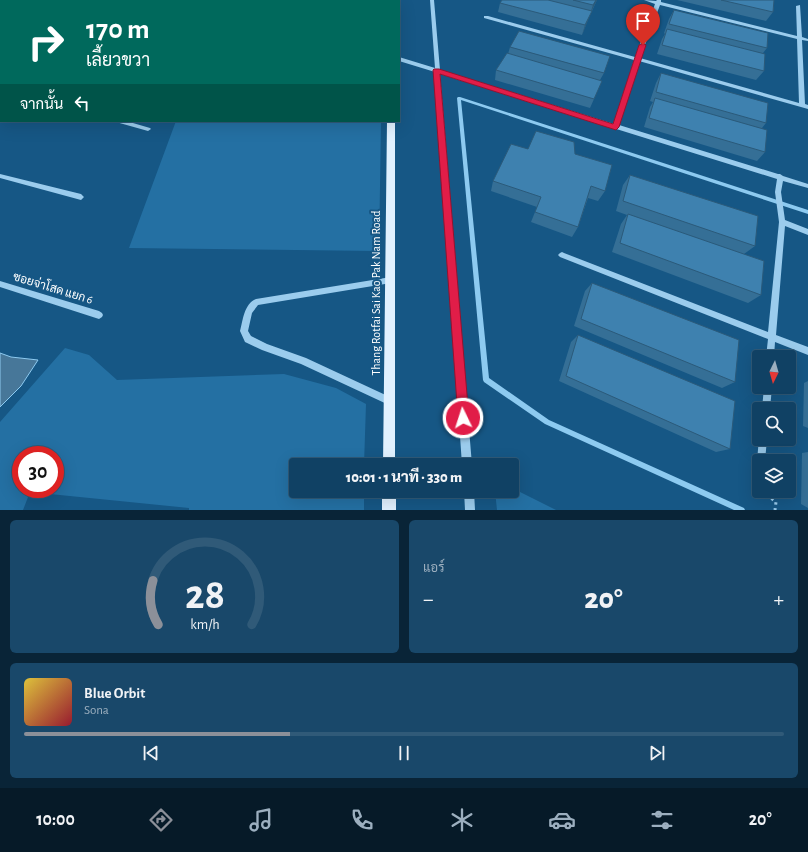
<!DOCTYPE html>
<html lang="th">
<meta charset="utf-8">
<style>
body{margin:0;font-family:"Alegreya Sans",Sarabun,sans-serif;background:#19486a;color:#f1f3f6;height:100vh;display:flex;flex-direction:column;font-size:15px;white-space:nowrap}
*{box-sizing:border-box;margin:0}
p{font-size:13px;color:#9cafbf}
.icon{flex:none;width:22px;height:22px;fill:none;stroke:currentColor;stroke-width:2;stroke-linecap:round;stroke-linejoin:round}
.map{position:relative;height:510px;overflow:hidden}
.side{display:flex;flex-direction:column;gap:10px;padding:10px;background:#092437;flex:1}
.side>*{flex:none}
.banner{position:absolute;left:0px;top:0px;width:400px;height:122px;box-shadow:0 4px 16px #0002,0 0 0 1px #305a78;background:#00695c;color:#fff;overflow:hidden}
.needle{width:26px;rotate:185deg}
.buttons{position:absolute;left:752px;top:350px;display:grid;gap:8px}
.buttons a{display:grid;place-items:center;width:44px;height:44px;border-radius:4px;background:#104164;box-shadow:0 4px 16px #0002,0 0 0 1px #305a78;font-size:20px}
.speed{position:absolute;left:12px;top:446px;display:flex;gap:8px;font-size:20px;font-weight:700;text-align:center}
.speed>*{display:grid;place-content:center;width:52px;height:52px;border-radius:50%;background:#104164;box-shadow:0 4px 16px #0002,0 0 0 1px #305a78;line-height:1}
.speed .limit{border:6px solid #d22;background:#fff;color:#111}
.pin{position:absolute;display:grid;place-items:center;width:34px;height:34px;color:#fff;margin:-41px -17px;border-radius:50% 50% 50% 0;rotate:-45deg;box-shadow:0 0 4px #0007}
.pin .icon{rotate:45deg}
.me{position:absolute;width:44px;margin:-22px;rotate:356deg;stroke-linejoin:round;filter:drop-shadow(0 0 3px #0008)}
.turn{display:flex;align-items:center;gap:14px;height:84px;padding:0 20px;font-size:18px}
.turn .icon{width:52px;height:52px;stroke-width:2.5}
.turn b{display:block;font-size:28px;line-height:34px}
.then{display:flex;align-items:center;height:38px;padding:0 20px;background:#0003;gap:8px;font-size:15px}
.big{font-size:30px;font-weight:800;line-height:1.1}
.side .tile{flex:1;display:flex;flex-direction:column;justify-content:center;gap:6px;min-width:0;padding:0 14px;border-radius:6px;background:#19486a}
.side .dial{align-items:center;gap:0}
.dial svg{height:104px;overflow:visible;fill:none;stroke:#305a78;stroke-width:7;stroke-linecap:round;text-anchor:middle}
.dial text{fill:#f1f3f6;stroke:none}
.song{display:flex;align-items:center;gap:12px}
.cover{width:48px;height:48px;border-radius:6px;background:linear-gradient(135deg,hsl(50 70% 55%),hsl(350 70% 35%))}
.played{height:4px;border-radius:2px;background:linear-gradient(90deg,#8c9099 35%,#305a78 35%)}
.keys{display:flex;justify-content:space-around;direction:ltr}
.heat{display:flex;justify-content:space-between;align-items:center;font-size:22px;direction:ltr}
.side .tiles{flex:1;display:grid;gap:10px;grid-template-columns:1fr 1fr}
.tile:last-child{grid-column:span 2}
.trip{position:absolute;left:289px;top:458px;width:230px;height:40px;border-radius:4px;background:#104164;box-shadow:0 4px 16px #0002,0 0 0 1px #305a78;font-weight:800;line-height:40px;text-align:center}
.dock{display:flex;height:64px;justify-content:space-around;align-items:center;background:#061a28;color:#9cafbf}
.dock .icon{width:28px;height:28px}
.dock .on{color:#8c9099}
.dock b{font-size:18px;color:#f1f3f6}
.map>svg:first-child{display:block}
</style>
<div class="map">
<svg width="808" height="510" viewBox="0 0 808 510">
<rect width="100%" height="100%" fill="#165785"/>
<!-- green -->
<path fill="#2470a3" fill-rule="evenodd" d="M 176,121 L 381,121 L 379,251 L 129,248 Z
M 65,348 L 89,355 L 117,380 L 284,374 L 336,388 L 366,404 L 364,465 L 296,465 L 296,491 L 364,491 L 364,510 L 189,510 L 189,508 L 30,492 L 23,510 L 0,510 L 0,422 ZM 21,455 L 55,455 L 55,489 L 21,489 Z
M 512,488 L 556,510 L 497,510 L 495,491 L 512,491 Z"/>
<!-- water -->
<path fill="#477799" stroke="#8dcaf0" d="M 0,353 L 11,357 L 38,360 L 21,386 L 0,407 Z"/>
<g fill="none" stroke-linecap="round" stroke-linejoin="round">
<!-- stream -->
<path fill="#8dcaf0" fill-rule="evenodd" d="M 458,97 L 460,97 L 808,210 L 808,214 L 461,100 L 489,378 L 549,420 L 744,508 L 745,510 L 734,510 L 545,424 L 484,382 L 483,380 L 457,98 Z"/>
<!-- path -->
<path stroke="#9bcced" stroke-width="3" stroke-dasharray="2.5 3.5" stroke-linecap="butt" d="M 762,491 L 776,502 L 775,510"/>
<!-- minor -->
<path fill="#9bcced" fill-rule="evenodd" d="M 76,0 L 83,0 L 84,1 L 77,1 Z
M 90,0 L 94,0 L 94,1 L 90,1 Z
M 173,0 L 180,0 L 181,1 L 174,1 Z
M 213,0 L 218,0 L 213,1 Z
M 430,0 L 434,0 L 440,70 L 614,124 L 634,60 L 484,18 L 484,16 L 488,16 L 635,57 L 655,4 L 644,0 L 656,1 L 657,0 L 661,0 L 661,2 L 797,36 L 796,6 L 800,5 L 802,37 L 808,39 L 808,41 L 802,40 L 805,104 L 808,105 L 808,109 L 639,61 L 619,125 L 778,174 L 780,174 L 783,176 L 808,184 L 808,188 L 783,181 L 781,192 L 785,220 L 808,229 L 808,235 L 785,226 L 776,335 L 808,347 L 808,355 L 775,342 L 774,357 L 766,357 L 768,339 L 560,257 L 558,255 L 560,253 L 562,252 L 564,253 L 768,332 L 779,222 L 775,192 L 777,179 L 440,74 L 472,465 L 462,465 L 435,72 L 399,61 L 399,57 L 435,68 ZM 660,5 L 797,39 L 799,103 L 640,58 Z
M 0,35 L 1,35 L 1,37 L 0,37 Z
M 0,92 L 1,92 L 1,97 L 0,97 Z
M 115,121 L 126,121 L 150,128 L 151,129 L 148,131 L 116,122 Z
M 0,174 L 81,194 L 84,197 L 81,200 L 0,178 Z
M 391,277 L 394,278 L 395,280 L 394,282 L 391,283 L 258,305 L 252,313 L 248,331 L 251,336 L 267,344 L 306,358 L 392,398 L 393,401 L 392,404 L 389,405 L 301,364 L 262,350 L 245,342 L 240,331 C 243,320 244,304 256,299 Z
M 0,281 L 99,311 L 102,313 L 103,315 L 102,317 L 99,319 L 0,287 Z
M 764,387 L 772,387 L 770,409 L 762,409 Z
M 759,438 L 759,439 L 767,439 L 765,461 L 759,461 L 759,465 L 757,461 Z
M 464,491 L 474,491 L 475,510 L 465,510 Z"/>
<!-- major -->
<path fill="#e1f1ff" fill-rule="evenodd" d="M 390,0 L 396,0 L 396,1 L 390,1 Z
M 387,121 L 395,121 L 395,465 L 383,465 Z
M 382,491 L 396,491 L 396,510 L 382,510 Z"/>
</g>
<!-- wall -->
<path fill="#356f96" d="M 502,0 L 597,0 L 592,11 L 588,20 L 582,35 L 498,12 L 500,3 Z
M 677,0 L 774,0 L 773,12 L 766,21 Z
M 674,10 L 767,48 L 763,53 L 764,71 L 756,80 L 657,54 L 662,39 L 665,34 L 664,33 L 669,19 Z
M 510,47 L 604,73 L 600,80 L 594,99 L 590,108 L 495,80 L 496,70 L 508,54 Z
M 661,73 L 766,123 L 762,128 L 765,152 L 757,161 L 644,127 L 650,107 L 653,102 L 650,101 L 656,83 Z
M 528,149 L 575,154 L 605,191 L 598,201 L 588,198 L 578,227 L 572,237 L 531,222 L 537,207 L 491,191 L 493,181 Z
M 630,175 L 755,246 L 744,254 L 761,295 L 748,303 L 612,252 L 621,224 L 627,215 L 616,211 L 623,185 Z
M 592,283 L 735,382 L 722,388 L 574,326 L 585,291 Z
M 578,335 L 730,449 L 716,452 L 559,381 L 571,342 Z
M 808,381 L 808,428 L 803,426 L 804,383 Z
M 808,452 L 808,508 L 801,504 L 802,453 Z"/>
<!-- shaded-wall -->
<path fill="#2b5a7a" d="M 596,0 L 597,0 L 590,14 L 593,5 Z
M 592,11 L 588,20 L 582,35 L 585,25 Z"/>
<!-- building -->
<path fill="#3e81af" stroke="#2b5a7a" d="M 502,0 L 548,0 L 592,11 L 585,25 L 500,3 Z
M 573,0 L 596,0 L 593,5 Z
M 721,0 L 774,0 L 773,12 Z
M 674,10 L 768,33 L 767,48 L 669,24 Z
M 667,29 L 765,54 L 764,71 L 662,45 Z
M 519,31 L 610,56 L 604,73 L 510,47 Z
M 507,53 L 602,81 L 594,99 L 496,70 Z
M 661,73 L 768,103 L 766,123 L 656,92 Z
M 655,98 L 767,130 L 765,152 L 649,118 Z
M 536,131 L 574,142 L 575,154 L 612,165 L 605,191 L 591,186 L 578,227 L 535,212 L 541,197 L 493,181 L 511,144 L 528,149 Z
M 630,175 L 758,216 L 755,246 L 623,201 Z
M 628,214 L 764,261 L 761,295 L 620,243 Z
M 592,283 L 739,340 L 735,382 L 581,319 Z
M 578,335 L 735,401 L 730,449 L 566,376 Z"/>
<!-- route -->
<path fill="#e11d48" stroke="#92132f" d="M 643,43 L 646,45 L 619,127 L 616,130 L 440,74 L 469,418 L 467,422 L 463,423 L 459,422 L 458,418 L 433,70 L 434,69 L 439,69 L 613,124 L 639,45 Z"/>
<g text-anchor="middle" stroke-width="4" stroke-linejoin="round" paint-order="stroke">
<!-- street labels -->
<g font-size="12" fill="#fff" stroke="#165785">
<text transform="translate(53 288) rotate(17)" y="4">ซอยจ่าโสด แยก 6</text>
<text transform="translate(376 293) rotate(-90)" y="4">Thang Rotfai Sai Kao Pak Nam Road</text>
</g>
</g>
</svg>
<div class="buttons">
<a><svg class="needle" viewBox="-14 -14 28 28"><path d="M0-13l5 13h-10z" fill="#e53935"/><path d="M0 13l5-13h-10z" fill="#9cafbf"/></svg></a>
<a><svg class="icon" aria-label="search" viewBox="0 0 24 24"><circle cx="10" cy="10" r="6"/><path d="M15 15l6 6"/></svg></a>
<a><svg class="icon" aria-label="layers" viewBox="0 0 24 24"><path d="M12 4l9 5-9 5-9-5zM3 14l9 5 9-5"/></svg></a>
</div>
<div class="speed"><div class="limit">30</div></div>
<div class="pin" style="left:643px;top:45px;background:#d93025"><svg class="icon" aria-label="arrive" viewBox="0 0 24 24"><path d="M6 21V4h12l-3 4 3 4H6"/></svg></div>
<svg class="me" style="left:463px;top:418px" viewBox="-20 -20 40 40"><circle r="17" fill="#e11d48" stroke="#fff" stroke-width="3"/><path d="M0-11L8 9 0 5-8 9z" fill="#fff"/></svg>
<div class="trip">10:01 · 1 นาที · 330 m</div>
<div class="banner">
<div class="turn"><svg class="icon" aria-label="right" viewBox="0 0 24 24"><path d="M7 20v-9h11M14 6l5 5-5 5"/></svg><div><b>170 m</b>เลี้ยวขวา</div></div>
<div class="then">จากนั้น<svg class="icon" aria-label="left" viewBox="0 0 24 24"><path d="M17 20v-9H6M10 6l-5 5 5 5"/></svg></div>
</div>
</div>
<section class="side">
<div class="tiles">
<div class="tile dial"><svg viewBox="0 0 100 80">
<path d="M14 69A42 42 0 1 1 86 69"/>
<path d="M14 69A42 42 0 0 1 10 35" stroke="#8c9099"/>
<text x="50" y="56" font-size="32" font-weight="700">28</text>
<text x="50" y="72" font-size="11">km/h</text>
</svg></div>
<div class="tile"><p>แอร์</p>
<div class="heat"><a>−</a><b class="big">20°</b><a>+</a></div>
</div>
<div class="tile">
<div class="song"><i class="cover"></i><div><b>Blue Orbit</b><p>Sona</p></div></div>
<div class="played"></div>
<div class="keys"><svg class="icon" aria-label="previous" viewBox="0 0 24 24"><path d="M18 5L8 12l10 7zM5 5v14"/></svg><svg class="icon" aria-label="pause" viewBox="0 0 24 24"><path d="M8 5v14M16 5v14"/></svg><svg class="icon" aria-label="next" viewBox="0 0 24 24"><path d="M6 5l10 7-10 7zM19 5v14"/></svg></div>
</div>
</div>
</section>
<nav class="dock">
<b>10:00</b>
<svg class="icon on" aria-label="directions" viewBox="0 0 24 24"><path d="M12 3l9 9-9 9-9-9zM9 14v-3h6M13 9l2 2-2 2"/></svg>
<svg class="icon" aria-label="music" viewBox="0 0 24 24"><path d="M9 18V5l10-2v13"/><circle cx="6" cy="18" r="3"/><circle cx="16" cy="16" r="3"/></svg>
<svg class="icon" aria-label="phone" viewBox="0 0 24 24"><path d="M5 4h4l2 5-3 2q2 4 5 5l2-3 5 2v4C11 20 4 13 5 4z"/></svg>
<svg class="icon" aria-label="climate" viewBox="0 0 24 24"><path d="M12 3v18M4 7l16 10M4 17L20 7"/></svg>
<svg class="icon" aria-label="car" viewBox="0 0 24 24"><path d="M5 17H2v-5l4-1 3-4h7l3 4 3 1v5h-3M9 17h6M6 11h13"/><circle cx="7" cy="17" r="2"/><circle cx="17" cy="17" r="2"/></svg>
<svg class="icon" aria-label="filters" viewBox="0 0 24 24"><path d="M4 7h16M4 17h16"/><circle cx="9" cy="7" r="2"/><circle cx="15" cy="17" r="2"/></svg>
<b>20°</b>
</nav>
